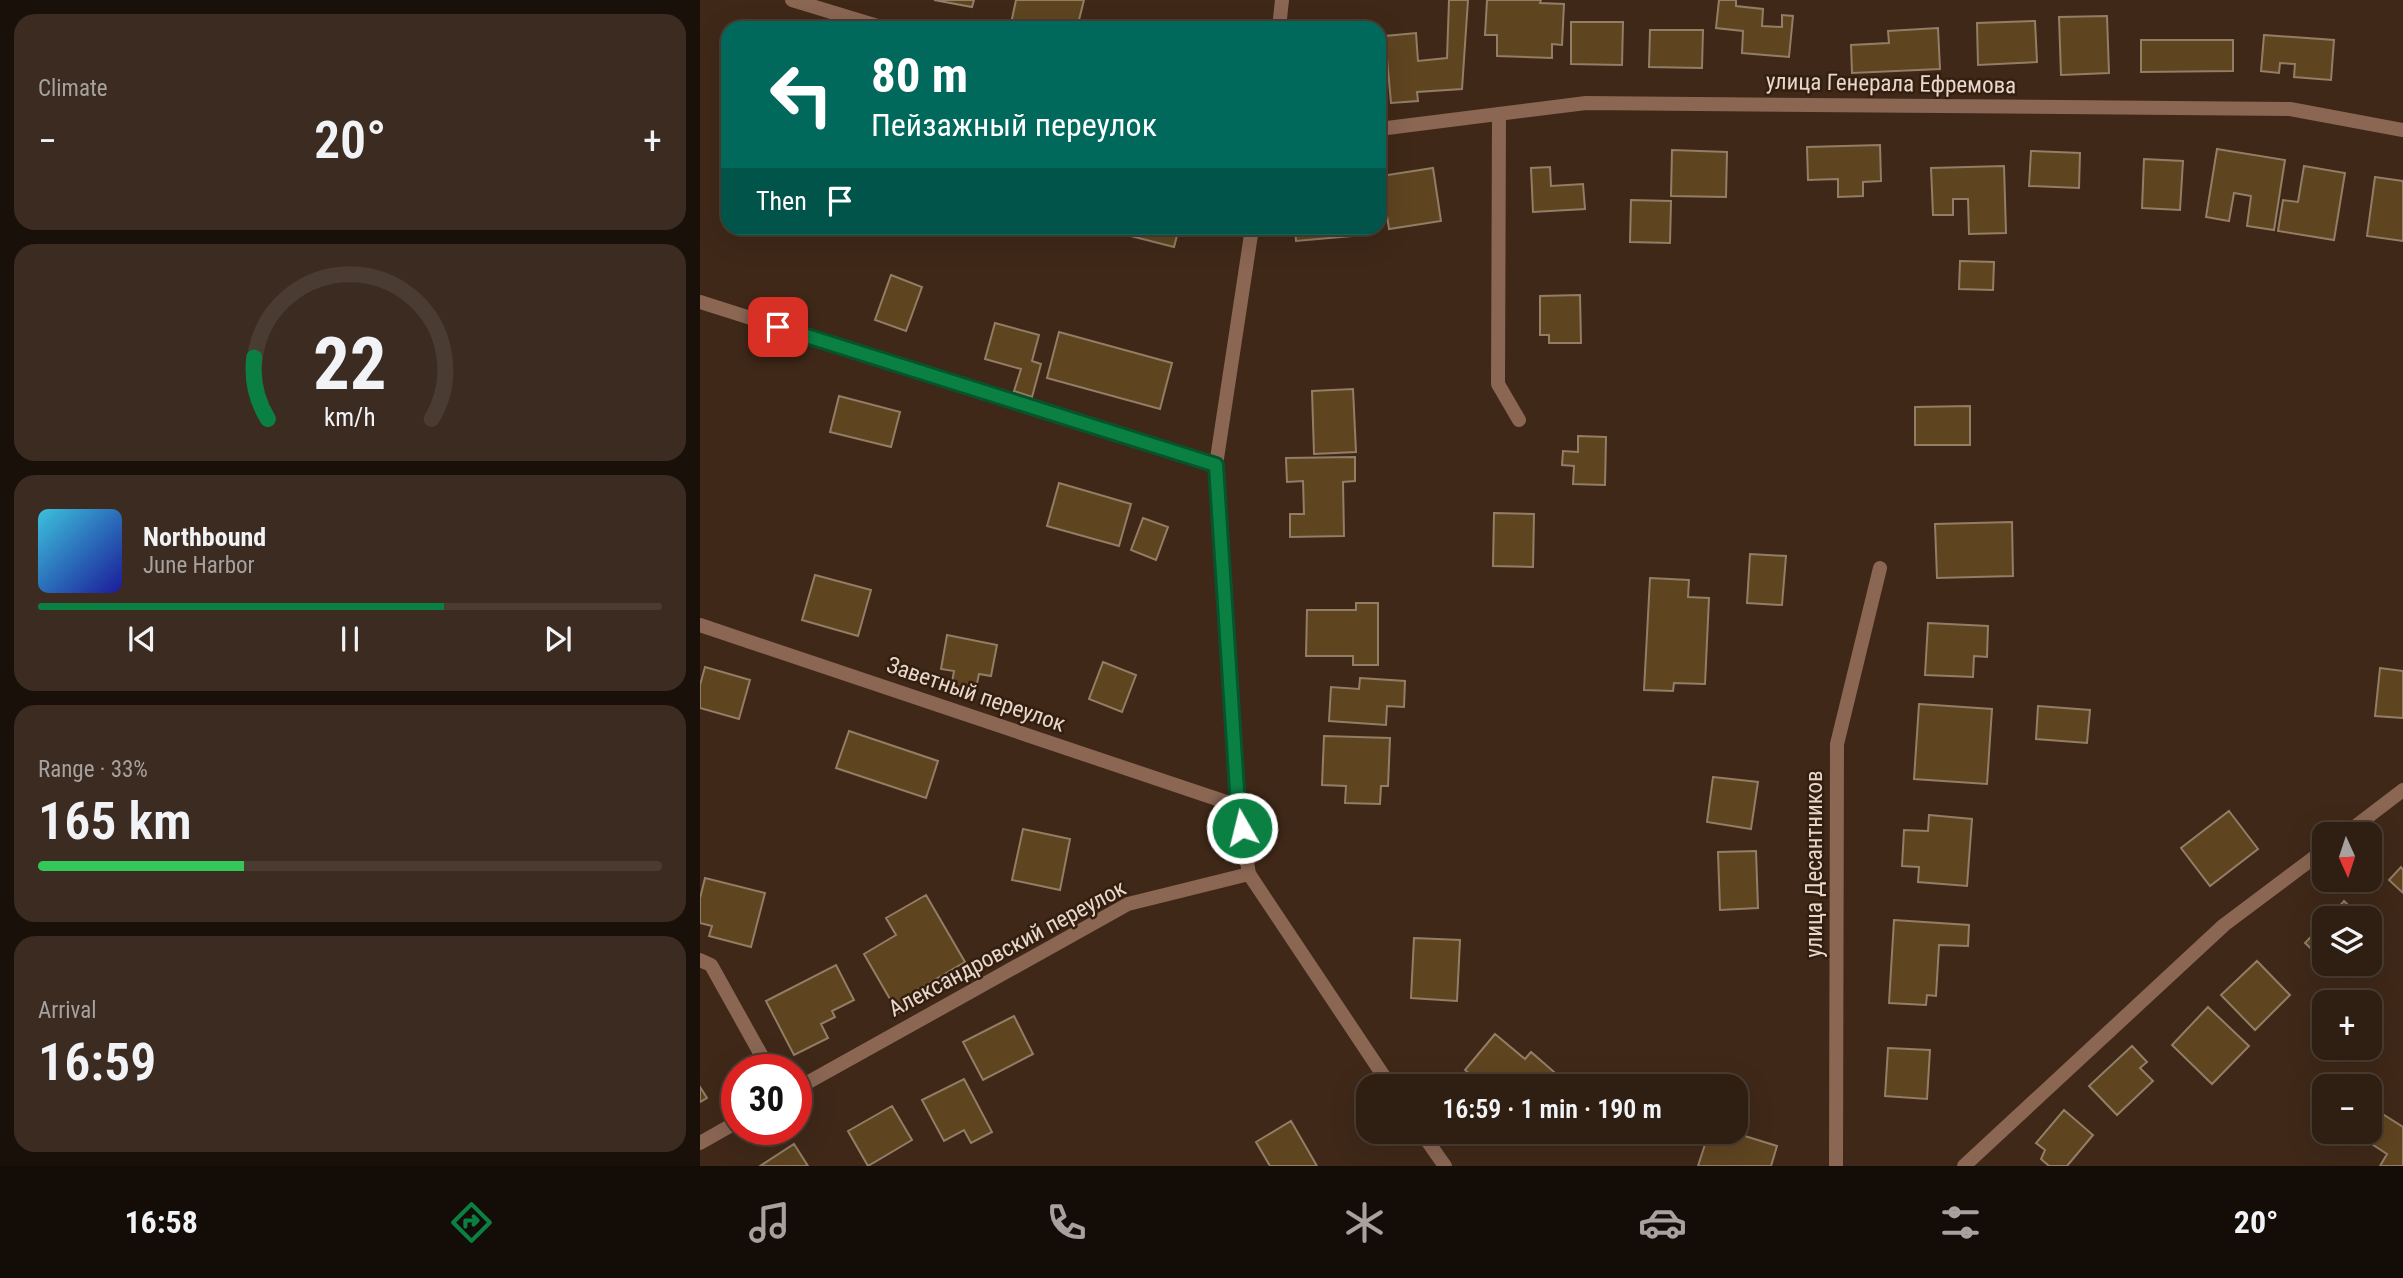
<!DOCTYPE html>
<meta charset="utf-8">
<style>
body{margin:0;font-family:"Roboto Condensed",sans-serif;background:#3b2b20;color:#f1f3f6;height:100vh;display:flex;flex-direction:column;font-size:26px;white-space:nowrap}
*{box-sizing:border-box;margin:0}
p{font-size:23px;color:#a7a29f}
.icon{flex:none;width:38px;height:38px;fill:none;stroke:currentColor;stroke-width:2;stroke-linecap:round;stroke-linejoin:round}
.map{position:relative;flex:1;overflow:hidden}
.sheet{display:flex;flex-direction:column;gap:14px;padding:14px;background:#1a100a;width:700px}
.sheet>*{flex:none}
.hud{position:absolute;left:21px;top:21px;width:665px;height:214px;border-radius:21px;box-shadow:0 7px 28px #0002,0 0 0 2px #4a3c32;background:#00695c;color:#fff;overflow:hidden}
.needle{width:46px;rotate:177deg}
.fabs{position:absolute;left:1612px;top:822px;display:grid;gap:14px}
.fabs a{display:grid;place-items:center;width:70px;height:70px;border-radius:14px;background:#2f1e12;box-shadow:0 7px 28px #0002,0 0 0 2px #4a3c32;font-size:35px}
.speed{position:absolute;left:21px;top:1054px;display:flex;gap:14px;font-size:35px;font-weight:700;text-align:center}
.speed>*{display:grid;place-content:center;width:91px;height:91px;border-radius:50%;background:#2f1e12;box-shadow:0 7px 28px #0002,0 0 0 2px #4a3c32;line-height:1}
.speed .limit{border:10px solid #d22;background:#fff;color:#111}
.pin{position:absolute;display:grid;place-items:center;width:60px;height:60px;color:#fff;margin:-30px;border-radius:14px;box-shadow:0 4px 10px #0006}
.me{position:absolute;width:77px;margin:-38px;rotate:352deg;stroke-linejoin:round;filter:drop-shadow(0 0 5px #0008)}
.turn{display:flex;align-items:center;gap:24px;height:147px;padding:0 35px;font-size:32px}
.turn .icon{width:91px;height:91px;stroke-width:2.5}
.turn b{display:block;font-size:49px;line-height:60px}
.then{display:flex;align-items:center;height:66px;padding:0 35px;background:#0003;gap:14px;font-size:26px}
.big{font-size:52px;font-weight:600;line-height:1.1}
.sheet .widget{flex:1;display:flex;flex-direction:column;justify-content:center;gap:10px;min-width:0;padding:0 24px;border-radius:21px;background:#3b2b20}
.sheet .dial{align-items:center;gap:0}
.dial svg{height:182px;overflow:visible;fill:none;stroke:#4a3c32;stroke-width:7;stroke-linecap:round;text-anchor:middle}
.dial text{fill:#f1f3f6;stroke:none}
.song{display:flex;align-items:center;gap:21px}
.cover{width:84px;height:84px;border-radius:10px;background:linear-gradient(135deg,hsl(190 70% 55%),hsl(240 70% 35%))}
.played{height:7px;border-radius:4px;background:linear-gradient(90deg,#0b8043 65%,#4a3c32 65%)}
.keys{display:flex;justify-content:space-around;direction:ltr}
.heat{display:flex;justify-content:space-between;align-items:center;font-size:38px;direction:ltr}
.charge{height:10px;border-radius:5px;background:linear-gradient(90deg,#34c759 33%,#4a3c32 0)}
.trip{position:absolute;left:656px;top:1074px;width:392px;height:70px;border-radius:21px;background:#2f1e12;box-shadow:0 7px 28px #0002,0 0 0 2px #4a3c32;font-weight:600;line-height:70px;text-align:center}
.menu{display:flex;height:112px;justify-content:space-around;align-items:center;background:#130c07;color:#a7a29f}
.menu .icon{width:49px;height:49px}
.menu .active{color:#0b8043}
.menu b{font-size:32px;color:#f1f3f6}
main{display:flex;flex:1;min-height:0}
.map>svg:first-child{display:block}
</style>
<main>
<section class="sheet">
<div class="widget"><p>Climate</p>
<div class="heat"><a>−</a><b class="big">20°</b><a>+</a></div>
</div>
<div class="widget dial"><svg viewBox="0 0 100 80">
<path d="M14 69A42 42 0 1 1 86 69"/>
<path d="M14 69A42 42 0 0 1 8 42" stroke="#0b8043"/>
<text x="50" y="56" font-size="32" font-weight="700">22</text>
<text x="50" y="72" font-size="11">km/h</text>
</svg></div>
<div class="widget">
<div class="song"><i class="cover"></i><div><b>Northbound</b><p>June Harbor</p></div></div>
<div class="played"></div>
<div class="keys"><svg class="icon" aria-label="previous" viewBox="0 0 24 24"><path d="M18 5L8 12l10 7zM5 5v14"/></svg><svg class="icon" aria-label="pause" viewBox="0 0 24 24"><path d="M8 5v14M16 5v14"/></svg><svg class="icon" aria-label="next" viewBox="0 0 24 24"><path d="M6 5l10 7-10 7zM19 5v14"/></svg></div>
</div>
<div class="widget"><p>Range · 33%</p><b class="big">165 km</b><div class="charge"></div></div>
<div class="widget"><p>Arrival</p><b class="big">16:59</b></div>
</section>
<div class="map">
<svg width="1703" height="1166" viewBox="0 0 1703 1166">
<rect width="100%" height="100%" fill="#3f2818"/>
<!-- building -->
<path fill="#5f4420" stroke="#927d65" stroke-width="2" d="M 234,0 L 274,0 L 272,7 Z
M 316,0 L 384,0 L 377,28 L 310,28 Z
M 749,0 L 768,0 L 762,89 L 717,92 L 718,101 L 691,103 L 685,36 L 716,33 L 718,61 L 747,58 Z
M 787,0 L 841,0 L 840,3 L 864,4 L 862,45 L 852,44 L 852,58 L 797,56 L 797,35 L 785,35 Z
M 1019,0 L 1036,0 L 1036,6 L 1063,9 L 1062,26 L 1082,27 L 1082,15 L 1093,16 L 1089,57 L 1042,53 L 1043,31 L 1016,28 Z
M 1407,16 L 1409,73 L 1361,75 L 1359,17 Z
M 1335,21 L 1337,62 L 1278,65 L 1277,23 Z
M 871,22 L 923,22 L 922,65 L 871,64 Z
M 468,23 L 494,28 L 467,28 Z
M 1238,28 L 1240,69 L 1152,73 L 1151,45 L 1189,43 L 1188,31 Z
M 950,30 L 1003,30 L 1002,68 L 949,67 Z
M 1564,35 L 1634,40 L 1631,80 L 1594,77 L 1595,64 L 1580,63 L 1579,73 L 1561,71 Z
M 1441,40 L 1533,40 L 1533,71 L 1441,72 Z
M 1180,145 L 1181,181 L 1163,182 L 1163,196 L 1138,197 L 1138,179 L 1108,180 L 1107,147 Z
M 1517,149 L 1585,160 L 1574,230 L 1547,226 L 1551,196 L 1534,193 L 1529,221 L 1506,217 Z
M 972,150 L 1027,152 L 1026,197 L 971,196 Z
M 1331,151 L 1380,153 L 1379,188 L 1329,186 Z
M 1444,159 L 1483,161 L 1480,210 L 1442,208 Z
M 1304,166 L 1306,233 L 1269,234 L 1268,199 L 1253,199 L 1253,215 L 1233,215 L 1231,168 Z
M 1604,166 L 1645,173 L 1634,240 L 1578,231 L 1583,200 L 1598,202 Z
M 850,167 L 851,186 L 883,184 L 885,209 L 833,212 L 831,168 Z
M 733,168 L 741,221 L 689,229 L 681,176 Z
M 1675,177 L 1703,181 L 1703,241 L 1667,236 Z
M 931,200 L 971,201 L 970,243 L 930,242 Z
M 421,228 L 479,228 L 474,247 L 419,233 Z
M 595,228 L 662,228 L 663,235 L 596,241 Z
M 1260,261 L 1294,262 L 1293,290 L 1259,289 Z
M 191,275 L 222,287 L 206,331 L 175,320 Z
M 880,295 L 881,343 L 849,343 L 849,335 L 840,335 L 840,296 Z
M 295,323 L 339,335 L 332,361 L 341,364 L 332,397 L 314,391 L 321,369 L 285,359 Z
M 359,332 L 472,363 L 460,409 L 347,378 Z
M 653,389 L 656,452 L 614,454 L 612,391 Z
M 139,396 L 200,412 L 191,447 L 130,432 Z
M 1270,406 L 1270,445 L 1215,445 L 1215,407 Z
M 878,436 L 906,437 L 905,485 L 873,484 L 874,466 L 862,465 L 863,451 L 878,452 Z
M 655,457 L 655,481 L 643,482 L 644,536 L 590,537 L 590,514 L 604,514 L 603,481 L 587,482 L 586,458 Z
M 359,483 L 431,504 L 419,546 L 347,526 Z
M 794,513 L 834,514 L 833,567 L 793,566 Z
M 443,518 L 468,527 L 456,560 L 431,550 Z
M 1312,522 L 1313,576 L 1237,578 L 1235,524 Z
M 1050,554 L 1086,556 L 1082,605 L 1047,603 Z
M 115,575 L 171,590 L 158,636 L 102,620 Z
M 950,578 L 989,580 L 988,597 L 1009,598 L 1005,684 L 974,683 L 973,691 L 944,690 Z
M 656,603 L 678,603 L 678,665 L 653,665 L 653,656 L 606,656 L 607,610 L 656,610 Z
M 1228,623 L 1288,626 L 1287,657 L 1274,656 L 1273,677 L 1225,675 Z
M 247,635 L 297,645 L 291,676 L 279,674 L 275,693 L 251,688 L 254,671 L 241,669 Z
M 403,662 L 436,675 L 422,712 L 389,699 Z
M 5,667 L 50,680 L 39,719 L 0,708 L 0,685 Z
M 1680,668 L 1703,671 L 1703,718 L 1675,716 Z
M 660,678 L 705,681 L 704,707 L 687,706 L 686,725 L 629,721 L 631,687 L 659,689 Z
M 1219,704 L 1292,709 L 1287,784 L 1214,779 Z
M 1338,706 L 1390,710 L 1387,743 L 1336,739 Z
M 149,731 L 238,761 L 226,798 L 136,768 Z
M 624,736 L 690,738 L 688,786 L 681,786 L 680,804 L 645,803 L 646,786 L 622,785 Z
M 1013,777 L 1058,782 L 1051,829 L 1007,822 Z
M 1529,811 L 1558,849 L 1510,886 L 1481,848 Z
M 1229,815 L 1272,819 L 1267,886 L 1218,882 L 1219,867 L 1202,866 L 1204,830 L 1228,831 Z
M 323,829 L 370,839 L 360,890 L 312,880 Z
M 1056,851 L 1058,908 L 1020,910 L 1018,852 Z
M 1701,867 L 1703,870 L 1703,893 L 1689,880 Z
M 5,878 L 65,893 L 51,947 L 9,936 L 12,926 L 0,923 L 0,898 Z
M 226,895 L 265,962 L 217,990 L 222,999 L 198,1013 L 164,954 L 196,935 L 186,918 Z
M 1644,901 L 1662,919 L 1628,919 Z
M 1194,920 L 1269,925 L 1268,946 L 1239,945 L 1236,996 L 1227,995 L 1226,1005 L 1189,1003 Z
M 1624,923 L 1624,961 L 1605,943 Z
M 714,938 L 760,940 L 757,1001 L 711,998 Z
M 1557,961 L 1590,995 L 1555,1030 L 1521,995 Z
M 136,965 L 154,1000 L 132,1011 L 135,1017 L 121,1024 L 128,1038 L 94,1055 L 66,1001 Z
M 1508,1007 L 1549,1046 L 1512,1084 L 1472,1045 Z
M 314,1016 L 333,1054 L 283,1080 L 263,1042 Z
M 795,1034 L 825,1059 L 831,1052 L 869,1085 L 867,1087 L 785,1087 L 765,1070 Z
M 1432,1046 L 1447,1062 L 1440,1068 L 1453,1081 L 1417,1115 L 1389,1086 Z
M 1188,1048 L 1230,1050 L 1227,1099 L 1185,1096 Z
M 264,1079 L 292,1132 L 271,1143 L 264,1130 L 244,1141 L 222,1100 Z
M 0,1087 L 7,1098 L 0,1102 Z
M 192,1106 L 212,1140 L 168,1166 L 148,1131 Z
M 1364,1110 L 1393,1135 L 1367,1166 L 1349,1166 L 1341,1159 L 1345,1150 L 1336,1143 Z
M 1681,1113 L 1703,1127 L 1703,1166 L 1680,1166 L 1687,1154 L 1664,1139 Z
M 591,1121 L 617,1166 L 570,1166 L 556,1142 Z
M 1009,1132 L 1032,1132 L 1077,1146 L 1071,1166 L 998,1166 Z
M 94,1144 L 108,1166 L 60,1166 Z"/>
<g fill="none" stroke-linecap="round" stroke-linejoin="round">
<!-- lane -->
<path stroke="#8a6653" stroke-width="14" d="M 799,114 L 798,384 L 819,420
M 0,960 L 11,965 L 69,1069"/>
<!-- street -->
<path stroke="#8a6653" stroke-width="14" d="M 92,0 L 184,28
M 579,28 L 582,0
M 679,129 L 886,103 L 1590,109 L 1703,130
M 552,228 L 516,465 L 538,806 L 549,874 L 691,1087
M 0,302 L 516,465
M 0,625 L 538,806
M 1644,835 L 1703,790
M 96,1089 L 428,904 L 549,874
M 721,1132 L 745,1166
M 0,1143 L 37,1122
M 1136,1166 L 1137,744 L 1180,568
M 1264,1166 L 1524,925 L 1624,850"/>
</g>
<g fill="none" stroke-linecap="round" stroke-linejoin="round">
<!-- route casing -->
<g stroke="#07532c" stroke-width="18">
<path id="route" d="M 78,327 L 516,465 L 538,806 L 542,828"/>
</g>
<!-- route -->
<use href="#route" stroke="#0b8043" stroke-width="12"/>
</g>
<g text-anchor="middle" stroke-width="5" stroke-linejoin="round" paint-order="stroke">
<!-- street labels -->
<g font-size="23" fill="#e7d7cd" stroke="#341e0e">
<text transform="translate(1191 83) rotate(1)" y="8">улица Генерала Ефремова</text>
<text transform="translate(276 694) rotate(19)" y="8">Заветный переулок</text>
<text transform="translate(1114 864) rotate(-90)" y="8">улица Десантников</text>
<text transform="translate(307 948) rotate(-28)" y="8">Александровский переулок</text>
</g>
</g>
</svg>
<div class="fabs">
<a><svg class="needle" viewBox="-14 -14 28 28"><path d="M0-13l5 13h-10z" fill="#e53935"/><path d="M0 13l5-13h-10z" fill="#a7a29f"/></svg></a>
<a><svg class="icon" aria-label="layers" viewBox="0 0 24 24"><path d="M12 4l9 5-9 5-9-5zM3 14l9 5 9-5"/></svg></a>
<a>+</a>
<a>−</a>
</div>
<div class="speed"><div class="limit">30</div></div>
<div class="pin" style="left:78px;top:327px;background:#d93025"><svg class="icon" aria-label="arrive" viewBox="0 0 24 24"><path d="M6 21V4h12l-3 4 3 4H6"/></svg></div>
<svg class="me" style="left:542px;top:828px" viewBox="-20 -20 40 40"><circle r="17" fill="#0b8043" stroke="#fff" stroke-width="3"/><path d="M0-11L8 9 0 5-8 9z" fill="#fff"/></svg>
<div class="trip">16:59 · 1 min · 190 m</div>
<div class="hud">
<div class="turn"><svg class="icon" aria-label="left" viewBox="0 0 24 24"><path d="M17 20v-9H6M10 6l-5 5 5 5"/></svg><div><b>80 m</b>Пейзажный переулок</div></div>
<div class="then">Then<svg class="icon" aria-label="arrive" viewBox="0 0 24 24"><path d="M6 21V4h12l-3 4 3 4H6"/></svg></div>
</div>
</div>
</main>
<nav class="menu">
<b>16:58</b>
<svg class="icon active" aria-label="directions" viewBox="0 0 24 24"><path d="M12 3l9 9-9 9-9-9zM9 14v-3h6M13 9l2 2-2 2"/></svg>
<svg class="icon" aria-label="music" viewBox="0 0 24 24"><path d="M9 18V5l10-2v13"/><circle cx="6" cy="18" r="3"/><circle cx="16" cy="16" r="3"/></svg>
<svg class="icon" aria-label="phone" viewBox="0 0 24 24"><path d="M5 4h4l2 5-3 2q2 4 5 5l2-3 5 2v4C11 20 4 13 5 4z"/></svg>
<svg class="icon" aria-label="climate" viewBox="0 0 24 24"><path d="M12 3v18M4 7l16 10M4 17L20 7"/></svg>
<svg class="icon" aria-label="car" viewBox="0 0 24 24"><path d="M5 17H2v-5l4-1 3-4h7l3 4 3 1v5h-3M9 17h6M6 11h13"/><circle cx="7" cy="17" r="2"/><circle cx="17" cy="17" r="2"/></svg>
<svg class="icon" aria-label="filters" viewBox="0 0 24 24"><path d="M4 7h16M4 17h16"/><circle cx="9" cy="7" r="2"/><circle cx="15" cy="17" r="2"/></svg>
<b>20°</b>
</nav>
